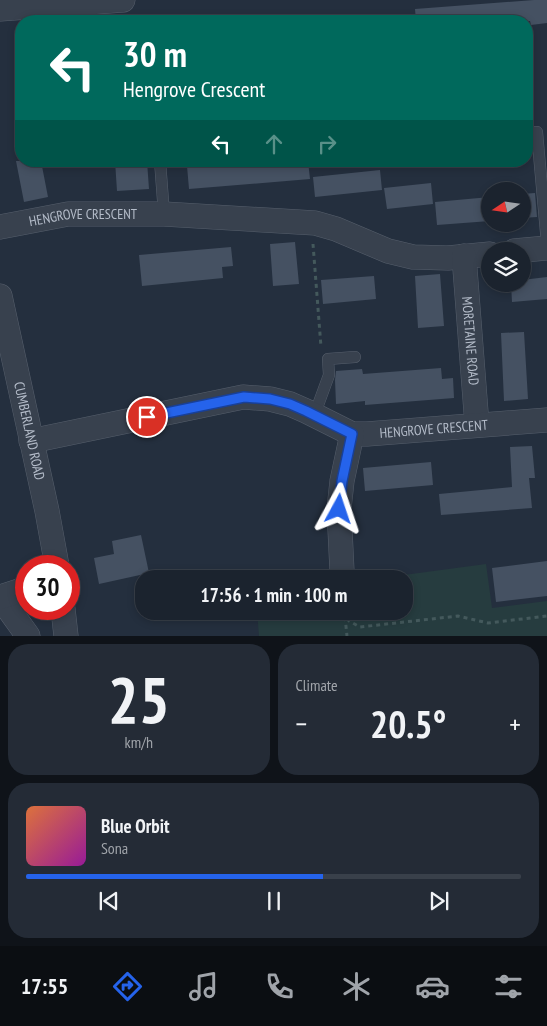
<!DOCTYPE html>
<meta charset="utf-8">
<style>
body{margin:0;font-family:"PT Sans Narrow",sans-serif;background:#242b36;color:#f1f3f6;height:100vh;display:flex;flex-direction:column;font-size:19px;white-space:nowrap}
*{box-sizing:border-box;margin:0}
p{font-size:16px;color:#a0a4aa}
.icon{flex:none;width:28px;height:28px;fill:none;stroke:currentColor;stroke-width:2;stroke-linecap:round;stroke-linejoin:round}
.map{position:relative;height:636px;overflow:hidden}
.sheet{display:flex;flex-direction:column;gap:8px;padding:8px;background:#0f1319;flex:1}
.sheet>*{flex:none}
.hud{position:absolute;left:15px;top:15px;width:518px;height:152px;border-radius:20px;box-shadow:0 2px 8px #0003,0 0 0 1px #39404a;background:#00695c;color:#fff;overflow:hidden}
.needle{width:32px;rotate:257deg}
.buttons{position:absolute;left:481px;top:182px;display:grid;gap:10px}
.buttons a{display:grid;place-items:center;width:50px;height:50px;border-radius:50%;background:#1b232e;box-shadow:0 2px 8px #0003,0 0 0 1px #39404a;font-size:25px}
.speed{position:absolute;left:15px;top:555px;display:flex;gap:10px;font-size:25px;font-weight:700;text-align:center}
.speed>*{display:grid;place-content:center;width:65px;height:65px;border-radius:50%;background:#1b232e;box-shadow:0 2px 8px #0003,0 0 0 1px #39404a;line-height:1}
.speed .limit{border:8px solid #d22;background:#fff;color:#111}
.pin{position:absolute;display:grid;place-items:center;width:42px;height:42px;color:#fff;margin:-21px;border:2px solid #fff;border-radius:50%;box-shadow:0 1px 5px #0007}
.me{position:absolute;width:55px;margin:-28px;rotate:5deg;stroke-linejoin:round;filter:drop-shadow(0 0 4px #0008)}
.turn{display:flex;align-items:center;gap:18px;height:105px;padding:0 25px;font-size:22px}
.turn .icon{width:65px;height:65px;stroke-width:2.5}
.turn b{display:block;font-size:35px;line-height:42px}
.lanes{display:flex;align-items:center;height:48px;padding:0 25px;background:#0003;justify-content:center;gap:25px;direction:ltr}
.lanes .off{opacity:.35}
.big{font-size:38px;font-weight:600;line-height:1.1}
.sheet .card{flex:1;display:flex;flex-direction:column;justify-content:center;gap:8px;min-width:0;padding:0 18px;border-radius:20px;background:#242b36}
.sheet .dial{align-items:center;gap:0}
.dial b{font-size:65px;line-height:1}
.song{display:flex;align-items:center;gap:15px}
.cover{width:60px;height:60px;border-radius:8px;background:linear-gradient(135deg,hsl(20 70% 55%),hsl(300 70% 35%))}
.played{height:5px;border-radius:2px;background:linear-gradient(90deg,#2563eb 60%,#39404a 60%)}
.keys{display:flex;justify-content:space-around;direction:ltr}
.heat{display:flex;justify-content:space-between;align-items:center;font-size:28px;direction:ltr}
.sheet .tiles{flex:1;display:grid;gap:8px;grid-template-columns:1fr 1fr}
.card:last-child{grid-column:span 2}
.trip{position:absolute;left:135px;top:570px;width:278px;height:50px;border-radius:20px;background:#1b232e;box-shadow:0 2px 8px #0003,0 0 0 1px #39404a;font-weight:600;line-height:50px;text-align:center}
.tabs{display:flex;height:80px;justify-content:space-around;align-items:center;background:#0b0e12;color:#a0a4aa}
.tabs .icon{width:35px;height:35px}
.tabs .selected{color:#2563eb}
.tabs b{font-size:22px;color:#f1f3f6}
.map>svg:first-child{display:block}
</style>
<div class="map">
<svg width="547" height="636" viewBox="0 0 547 636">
<rect width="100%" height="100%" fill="#242f3e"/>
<!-- green -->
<path fill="#263c3f" d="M 486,564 L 492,608 L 547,601 L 547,636 L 259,636 L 257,611 L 404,611 L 404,579 L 374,579 Z"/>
<!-- building -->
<path fill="#455162" d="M 534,0 L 547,0 L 547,23 L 531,25 L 530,21 L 416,21 L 415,9 Z
M 16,161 L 41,161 L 48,197 L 24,202 Z
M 115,161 L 147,161 L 149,189 L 117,191 Z
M 240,161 L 308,161 L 310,179 L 189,189 L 187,166 Z
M 380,170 L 382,190 L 315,197 L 313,177 Z
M 431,183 L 433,204 L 387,209 L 384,188 Z
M 535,193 L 537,217 L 522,218 L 522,194 Z
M 490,197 L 490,221 L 437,225 L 435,202 Z
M 295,242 L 299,284 L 273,286 L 270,244 Z
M 231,247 L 233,266 L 222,267 L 223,278 L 142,286 L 139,255 Z
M 440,274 L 444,326 L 418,328 L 415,276 Z
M 374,276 L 376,299 L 323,304 L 321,280 Z
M 547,277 L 547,299 L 512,302 L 511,284 L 522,284 L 522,280 Z
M 524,332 L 528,399 L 504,401 L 501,333 Z
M 441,368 L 442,379 L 453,378 L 454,398 L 365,405 L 365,401 L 336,404 L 335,380 L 336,371 L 362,369 L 363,374 Z
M 532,446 L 535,478 L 529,478 L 532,508 L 441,515 L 439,494 L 512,487 L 510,447 Z
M 431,462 L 433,485 L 365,491 L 363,468 Z
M 141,535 L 149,573 L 99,584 L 94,558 L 114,554 L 112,541 Z
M 547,561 L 547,596 L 496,602 L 492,568 Z"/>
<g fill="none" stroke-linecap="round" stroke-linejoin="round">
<!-- lane casing -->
<g stroke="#565f6c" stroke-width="12">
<path id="lane" d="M 526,133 L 537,132 L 547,244
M 160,161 L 164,214
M 314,416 L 329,375 L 328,359 L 355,357"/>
</g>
<!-- street casing -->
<g stroke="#565f6c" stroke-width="25">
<g id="street">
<path d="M 0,9 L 123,0"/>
<path id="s1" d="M 0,227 L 68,214 L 164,214 L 315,223 L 336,229 L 388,251 L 413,257 L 448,258 L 490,254"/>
<path d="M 514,251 L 547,248"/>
<path id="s2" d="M 464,256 L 477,425"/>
<path id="s3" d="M 0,296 L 47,511 L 57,566"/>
<path id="s4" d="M 31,441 L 243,397 L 270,399 L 290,404 L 306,411 L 352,434 L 367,434 L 547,420"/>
<path d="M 342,571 L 339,509 L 342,481 L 352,434"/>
<path d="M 0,597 L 28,636"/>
<path d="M 0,597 L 19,591 L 26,588"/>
<path d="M 63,609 L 66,636"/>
</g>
</g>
<!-- path -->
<path stroke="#44595c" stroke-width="3" stroke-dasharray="4 4" stroke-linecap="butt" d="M 313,244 L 321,347
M 344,611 L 349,621 L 360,627 L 458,616 L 488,623 L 547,616
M 345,617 L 347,636"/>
<!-- lane -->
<use href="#lane" stroke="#38414e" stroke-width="11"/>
<!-- street -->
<use href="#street" stroke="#38414e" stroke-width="24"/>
</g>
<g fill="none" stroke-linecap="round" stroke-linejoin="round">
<!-- route casing -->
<g stroke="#184099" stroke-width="12">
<path id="route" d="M 147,417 L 244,397 L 270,399 L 290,404 L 306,411 L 352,434 L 342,481 L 339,509"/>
</g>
<!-- route -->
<use href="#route" stroke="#2563eb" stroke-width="9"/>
</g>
<g text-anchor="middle" stroke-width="5" stroke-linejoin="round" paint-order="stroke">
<!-- street labels -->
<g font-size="14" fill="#b4bcc9" stroke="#1d2633">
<text dy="5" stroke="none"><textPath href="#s1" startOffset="84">HENGROVE CRESCENT</textPath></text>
<text dy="5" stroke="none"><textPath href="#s2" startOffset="85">MORETAINE ROAD</textPath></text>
<text dy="5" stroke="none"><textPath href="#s4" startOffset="415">HENGROVE CRESCENT</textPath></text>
<text dy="5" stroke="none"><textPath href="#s3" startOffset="138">CUMBERLAND ROAD</textPath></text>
</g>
</g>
</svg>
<div class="buttons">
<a><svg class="needle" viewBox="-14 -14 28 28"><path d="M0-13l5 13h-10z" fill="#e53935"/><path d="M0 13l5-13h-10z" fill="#a0a4aa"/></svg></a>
<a><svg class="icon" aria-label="layers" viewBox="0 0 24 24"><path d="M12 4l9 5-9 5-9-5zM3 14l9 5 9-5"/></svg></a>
</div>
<div class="speed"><div class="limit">30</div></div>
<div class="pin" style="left:147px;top:417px;background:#d93025"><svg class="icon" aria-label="arrive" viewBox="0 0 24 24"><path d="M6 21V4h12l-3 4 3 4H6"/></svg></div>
<svg class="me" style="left:339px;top:509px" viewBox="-20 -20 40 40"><path d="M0-17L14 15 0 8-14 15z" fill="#2563eb" stroke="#fff" stroke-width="4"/></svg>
<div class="trip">17:56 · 1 min · 100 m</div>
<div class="hud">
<div class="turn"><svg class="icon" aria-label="left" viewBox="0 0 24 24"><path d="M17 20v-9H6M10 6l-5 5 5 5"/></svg><div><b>30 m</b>Hengrove Crescent</div></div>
<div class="lanes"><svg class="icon" aria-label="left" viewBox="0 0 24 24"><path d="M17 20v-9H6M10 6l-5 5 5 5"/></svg><svg class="icon off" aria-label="ahead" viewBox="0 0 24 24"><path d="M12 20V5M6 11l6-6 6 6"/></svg><svg class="icon off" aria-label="right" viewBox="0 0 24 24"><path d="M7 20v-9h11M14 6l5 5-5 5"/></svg></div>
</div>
</div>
<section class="sheet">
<div class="tiles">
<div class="card dial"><b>25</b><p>km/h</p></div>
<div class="card"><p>Climate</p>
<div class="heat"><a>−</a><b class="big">20.5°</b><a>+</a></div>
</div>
<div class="card">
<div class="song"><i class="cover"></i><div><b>Blue Orbit</b><p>Sona</p></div></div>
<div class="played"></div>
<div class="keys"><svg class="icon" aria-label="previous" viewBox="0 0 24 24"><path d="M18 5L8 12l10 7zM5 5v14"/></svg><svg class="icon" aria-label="pause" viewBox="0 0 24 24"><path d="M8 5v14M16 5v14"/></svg><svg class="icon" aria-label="next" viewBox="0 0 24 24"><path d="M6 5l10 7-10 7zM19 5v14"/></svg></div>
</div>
</div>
</section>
<nav class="tabs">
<b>17:55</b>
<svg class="icon selected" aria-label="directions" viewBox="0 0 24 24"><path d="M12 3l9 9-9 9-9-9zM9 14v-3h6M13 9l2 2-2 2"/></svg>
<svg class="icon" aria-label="music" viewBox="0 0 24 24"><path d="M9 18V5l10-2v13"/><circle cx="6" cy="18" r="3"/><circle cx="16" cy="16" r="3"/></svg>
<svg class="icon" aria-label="phone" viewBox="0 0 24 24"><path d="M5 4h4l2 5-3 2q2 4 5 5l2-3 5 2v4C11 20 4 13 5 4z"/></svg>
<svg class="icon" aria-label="climate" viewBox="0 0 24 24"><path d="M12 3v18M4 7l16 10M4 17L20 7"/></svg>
<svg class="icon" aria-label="car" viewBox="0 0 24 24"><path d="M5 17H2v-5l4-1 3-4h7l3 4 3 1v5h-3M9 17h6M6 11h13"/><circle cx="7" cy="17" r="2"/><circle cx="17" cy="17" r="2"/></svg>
<svg class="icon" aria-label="filters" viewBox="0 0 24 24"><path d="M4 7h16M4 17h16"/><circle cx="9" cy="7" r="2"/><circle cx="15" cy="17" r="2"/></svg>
</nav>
